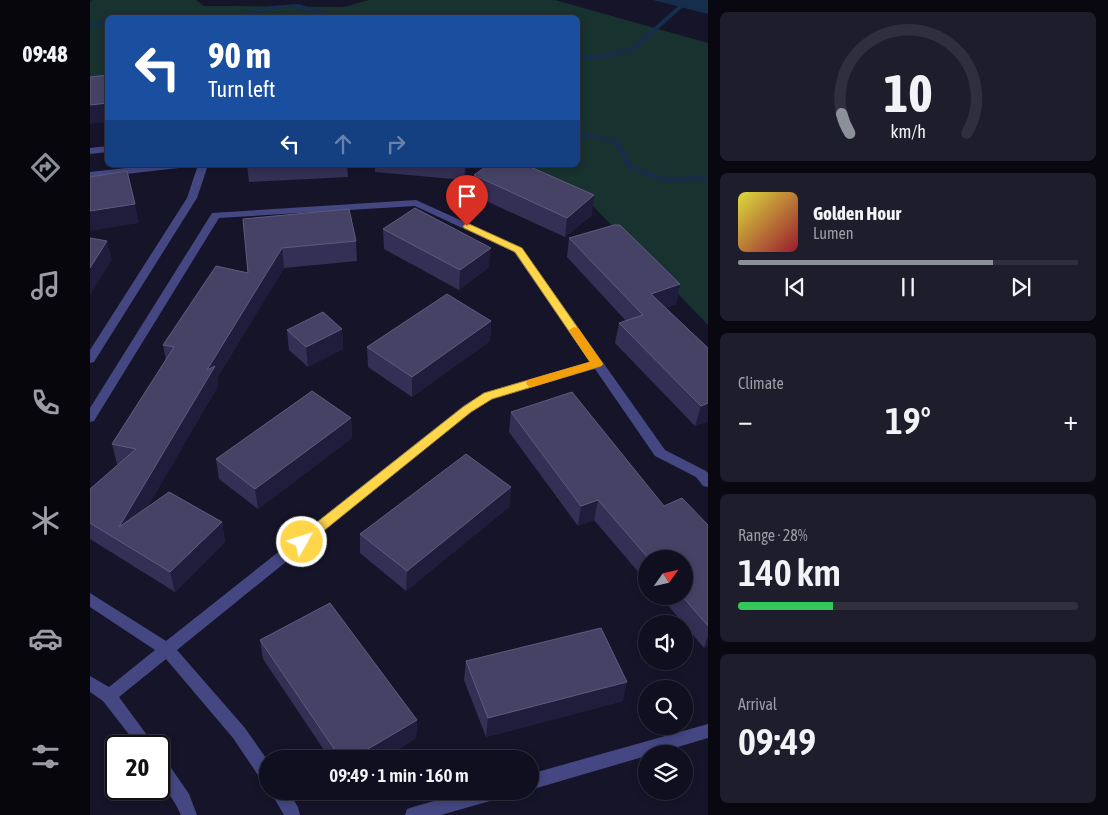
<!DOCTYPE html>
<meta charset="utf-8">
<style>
body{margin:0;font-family:"Asap Condensed",sans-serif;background:#1e1d2c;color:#f1f3f6;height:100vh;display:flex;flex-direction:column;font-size:19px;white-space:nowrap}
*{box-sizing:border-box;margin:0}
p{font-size:16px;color:#9c9ca4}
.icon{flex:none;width:28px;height:28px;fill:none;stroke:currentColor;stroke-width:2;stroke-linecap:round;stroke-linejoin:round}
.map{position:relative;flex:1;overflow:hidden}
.side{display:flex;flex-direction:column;gap:12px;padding:12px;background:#090811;width:400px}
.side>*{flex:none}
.banner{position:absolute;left:15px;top:15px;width:475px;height:152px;border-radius:8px;box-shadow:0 2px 8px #0003,0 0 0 1px #302f3d;background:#1a4fa0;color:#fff;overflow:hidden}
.needle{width:32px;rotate:56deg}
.tools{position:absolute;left:548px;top:550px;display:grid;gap:10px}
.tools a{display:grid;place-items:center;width:55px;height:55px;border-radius:50%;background:#100f1f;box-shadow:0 2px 8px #0003,0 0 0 1px #302f3d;font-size:25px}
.speed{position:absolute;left:15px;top:735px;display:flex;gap:10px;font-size:25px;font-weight:700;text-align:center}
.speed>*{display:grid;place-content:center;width:65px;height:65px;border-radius:50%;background:#100f1f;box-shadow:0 2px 8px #0003,0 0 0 1px #302f3d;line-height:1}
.speed .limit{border:2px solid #111;border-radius:8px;background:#fff;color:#111}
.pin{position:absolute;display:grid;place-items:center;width:42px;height:42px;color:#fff;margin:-51px -21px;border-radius:50% 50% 50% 0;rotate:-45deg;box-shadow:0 0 5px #0007}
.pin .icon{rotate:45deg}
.me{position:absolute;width:55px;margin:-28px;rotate:51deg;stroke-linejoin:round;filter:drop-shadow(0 0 4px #0008)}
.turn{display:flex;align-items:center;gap:18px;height:105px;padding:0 20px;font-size:22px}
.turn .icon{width:65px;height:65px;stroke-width:2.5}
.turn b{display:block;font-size:35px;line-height:42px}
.lanes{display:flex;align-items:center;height:48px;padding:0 20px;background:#0003;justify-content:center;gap:25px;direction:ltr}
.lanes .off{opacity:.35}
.big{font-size:38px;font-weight:600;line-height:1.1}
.side .card{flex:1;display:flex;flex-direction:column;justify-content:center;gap:8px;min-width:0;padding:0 18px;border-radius:8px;background:#1e1d2c}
.side .dial{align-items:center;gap:0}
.dial svg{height:130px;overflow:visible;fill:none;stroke:#302f3d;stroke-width:7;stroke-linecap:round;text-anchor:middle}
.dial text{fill:#f1f3f6;stroke:none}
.song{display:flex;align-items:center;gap:15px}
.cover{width:60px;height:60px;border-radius:8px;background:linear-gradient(135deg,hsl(60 70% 55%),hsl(350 70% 35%))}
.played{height:5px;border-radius:2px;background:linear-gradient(90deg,#8c9099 75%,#302f3d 75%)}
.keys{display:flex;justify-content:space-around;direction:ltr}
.heat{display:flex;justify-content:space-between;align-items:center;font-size:28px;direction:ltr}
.charge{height:8px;border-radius:4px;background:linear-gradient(90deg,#34c759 28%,#302f3d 0)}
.trip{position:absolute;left:169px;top:750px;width:280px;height:50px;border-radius:25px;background:#100f1f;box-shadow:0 2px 8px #0003,0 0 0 1px #302f3d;font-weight:600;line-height:50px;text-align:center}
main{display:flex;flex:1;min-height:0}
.tabs{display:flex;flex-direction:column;width:90px;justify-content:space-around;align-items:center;background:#06060c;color:#9c9ca4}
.tabs .icon{width:35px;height:35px}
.tabs .selected{color:#8c9099}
.tabs b{font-size:22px;color:#f1f3f6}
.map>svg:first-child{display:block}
</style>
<main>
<nav class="tabs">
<b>09:48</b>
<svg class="icon selected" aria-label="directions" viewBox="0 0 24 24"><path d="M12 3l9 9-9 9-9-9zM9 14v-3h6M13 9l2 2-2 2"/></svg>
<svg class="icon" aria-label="music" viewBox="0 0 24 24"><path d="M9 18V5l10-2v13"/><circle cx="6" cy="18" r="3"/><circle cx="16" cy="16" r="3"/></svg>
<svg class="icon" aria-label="phone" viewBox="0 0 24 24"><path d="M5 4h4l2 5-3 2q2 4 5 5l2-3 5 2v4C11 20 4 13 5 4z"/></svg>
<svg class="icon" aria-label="climate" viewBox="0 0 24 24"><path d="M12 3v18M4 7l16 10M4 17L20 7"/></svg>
<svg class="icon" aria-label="car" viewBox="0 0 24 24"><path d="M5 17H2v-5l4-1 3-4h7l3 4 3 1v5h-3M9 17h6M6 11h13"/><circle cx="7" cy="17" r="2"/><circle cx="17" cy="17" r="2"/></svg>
<svg class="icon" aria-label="filters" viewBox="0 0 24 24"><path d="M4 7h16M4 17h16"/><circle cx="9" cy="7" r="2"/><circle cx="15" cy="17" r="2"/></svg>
</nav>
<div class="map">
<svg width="618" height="815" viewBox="0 0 618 815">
<rect width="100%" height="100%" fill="#161429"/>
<!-- green -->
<path fill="#18322f" d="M 3,0 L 106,0 L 114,6 L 254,7 L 279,0 L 465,0 L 618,43 L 618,325 L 503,206 L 412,165 L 488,165 L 488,18 L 18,18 L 17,93 L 0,95 L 0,1 Z"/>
<!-- water -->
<path fill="#162e4b" d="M 563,0 L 618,0 L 618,14 Z"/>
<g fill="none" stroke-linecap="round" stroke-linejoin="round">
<!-- stream -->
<path fill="#162e4b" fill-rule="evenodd" d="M 585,0 L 591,0 L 592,8 L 545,50 L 519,57 L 488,61 L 488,57 L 519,53 L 541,48 L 587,7 Z
M 208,4 L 229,10 L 249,18 C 232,18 217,7 200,8 C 177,8 158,18 134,18 L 181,6 Z
M 18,21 L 18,25 L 0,27 L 0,23 Z
M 488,131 L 528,140 L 543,166 L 576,178 L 607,176 L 618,178 L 618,182 L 607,180 L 575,182 L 538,168 L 523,142 L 488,135 Z"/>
<!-- minor -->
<path fill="#444782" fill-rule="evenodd" d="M 18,146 L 18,152 L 0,154 L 0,148 Z
M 62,165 L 94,165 L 89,168 L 0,178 L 0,172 Z
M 108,165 L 118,165 L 107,198 L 4,362 L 0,363 L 0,350 L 97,198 Z
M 326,200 L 432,248 L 575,450 L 616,471 L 618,473 L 618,487 L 613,486 L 606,477 L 565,456 L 505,369 L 402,399 L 381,412 L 87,650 L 155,728 L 178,761 L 178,783 L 172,781 L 143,738 L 76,659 L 29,697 L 65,746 L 48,746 L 13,701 L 0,692 L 0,676 L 19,687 L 65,650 L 0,607 L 0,593 L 76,641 L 373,406 L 394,393 L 500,362 L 424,252 L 325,206 L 129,218 L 4,421 L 0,422 L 0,408 L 122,213 Z
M 618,724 L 618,738 L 564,754 L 556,754 L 556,756 L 440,790 L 440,774 Z
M 69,756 L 75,759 L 99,794 L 107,815 L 91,815 L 86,805 L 69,778 Z
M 180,791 L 198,791 L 208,807 L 210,815 L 194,815 Z
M 379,791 L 415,791 L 413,797 L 407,799 L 351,815 L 315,815 L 317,809 L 323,807 Z"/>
</g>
<!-- wall -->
<path fill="#342f54" d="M 157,165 L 257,165 L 258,177 L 159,182 Z
M 285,165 L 377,165 L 374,180 L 285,172 Z
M 384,175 L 502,215 L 475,237 L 383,195 Z
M 153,219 L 266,241 L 267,261 L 194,268 L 127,378 L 128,386 L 57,507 L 132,522 L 135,542 L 85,592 L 0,539 L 0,489 L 29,464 L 27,464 L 22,444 L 76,360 L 73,345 L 158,273 Z
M 293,229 L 399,267 L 369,290 L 294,249 Z
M 479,238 L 590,284 L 586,304 L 575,308 L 618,348 L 618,421 L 605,426 L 525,343 L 529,323 L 536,321 L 477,257 Z
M 401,321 L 400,341 L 322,397 L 278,367 L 277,347 Z
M 252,329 L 253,349 L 218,367 L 199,350 L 197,330 Z
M 421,412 L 574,506 L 618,525 L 618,646 L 614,648 L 570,596 L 594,596 L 594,559 L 556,559 L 556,581 L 504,520 L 488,526 L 419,432 Z
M 261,418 L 262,438 L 168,509 L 129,479 L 126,459 Z
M 421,487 L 419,507 L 316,591 L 270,553 L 270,534 Z
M 170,640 L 327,720 L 326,738 L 293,759 L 240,759 L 173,659 Z
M 376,661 L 533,701 L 396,737 L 374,680 Z"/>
<!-- shaded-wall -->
<path fill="#201c3b" d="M 18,103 L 18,122 L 0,124 L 0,105 Z
M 375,165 L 377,165 L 374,180 Z
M 504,195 L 502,215 L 475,237 L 477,218 Z
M 45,204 L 49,223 L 0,231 L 0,211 Z
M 17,241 L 22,260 L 0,295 L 0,268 Z
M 192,248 L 194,268 L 127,378 L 128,386 L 36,545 L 29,527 L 117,370 Z
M 401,248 L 399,267 L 369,290 L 370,270 Z
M 590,284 L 586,304 L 557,314 L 561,294 Z
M 401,321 L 400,341 L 322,397 L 322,377 Z
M 252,329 L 253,349 L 218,367 L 216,347 Z
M 618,403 L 618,421 L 605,426 L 611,406 Z
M 261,418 L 262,438 L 168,509 L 165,489 Z
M 421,487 L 419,507 L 316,591 L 317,571 Z
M 508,500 L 504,520 L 488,526 L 491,506 Z
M 132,522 L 135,542 L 85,592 L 80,572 Z
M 618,636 L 618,646 L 614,648 Z
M 537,682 L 533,701 L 396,737 L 398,718 Z
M 327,720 L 326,738 L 293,759 L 261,759 Z"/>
<!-- building -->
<path fill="#464266" stroke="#5e5b7d" d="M 18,75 L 18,103 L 0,105 L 0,77 Z
M 398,165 L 436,165 L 504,195 L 477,218 L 384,175 Z
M 37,171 L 45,204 L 0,211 L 0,177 Z
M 325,208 L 401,248 L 370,270 L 293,229 Z
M 259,209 L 266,241 L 192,248 L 117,370 L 125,366 L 29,527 L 79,492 L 132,522 L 80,572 L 0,523 L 0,489 L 46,449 L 22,444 L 84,347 L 73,345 L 126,266 L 158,273 L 153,219 Z
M 524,225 L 530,225 L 590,284 L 561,294 L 618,348 L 618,403 L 611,406 L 529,323 L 553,315 L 479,238 Z
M 0,238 L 17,241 L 0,268 Z
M 357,294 L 401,321 L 322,377 L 277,347 Z
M 233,312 L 252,329 L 216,347 L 197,330 Z
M 222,391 L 261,418 L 165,489 L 126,459 Z
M 482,392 L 574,506 L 592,498 L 618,525 L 618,626 L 592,596 L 594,596 L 594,559 L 559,559 L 508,500 L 491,506 L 421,412 Z
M 376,454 L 421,487 L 317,571 L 270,534 Z
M 240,603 L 327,720 L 261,759 L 251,759 L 170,640 Z
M 511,628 L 537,682 L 398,718 L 376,661 Z"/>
<!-- route -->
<path fill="#ffd54a" stroke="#a68a30" d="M 377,223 L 432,248 L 513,364 L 511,366 L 402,399 L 381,412 L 216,545 L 207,545 L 205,542 L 207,538 L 373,407 L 394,393 L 500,362 L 425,252 L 374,228 L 373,226 Z"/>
<!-- slow -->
<path fill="#f59e0b" d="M 484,327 L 488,328 L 511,361 L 513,364 L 511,366 L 442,387 L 438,386 L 436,383 L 438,380 L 500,362 L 479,330 Z"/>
</svg>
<div class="tools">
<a><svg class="needle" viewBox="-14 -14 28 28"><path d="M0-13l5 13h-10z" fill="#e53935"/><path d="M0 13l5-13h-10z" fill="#9c9ca4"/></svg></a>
<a><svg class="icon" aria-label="sound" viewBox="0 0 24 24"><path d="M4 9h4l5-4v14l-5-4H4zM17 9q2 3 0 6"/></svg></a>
<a><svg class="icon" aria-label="search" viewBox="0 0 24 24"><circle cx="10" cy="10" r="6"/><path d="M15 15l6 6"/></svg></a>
<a><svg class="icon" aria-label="layers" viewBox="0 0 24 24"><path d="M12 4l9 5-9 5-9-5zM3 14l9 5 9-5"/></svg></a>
</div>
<div class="speed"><div class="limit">20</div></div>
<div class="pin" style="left:377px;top:226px;background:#d93025"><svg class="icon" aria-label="arrive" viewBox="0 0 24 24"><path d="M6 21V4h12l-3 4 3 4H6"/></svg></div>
<svg class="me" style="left:212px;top:542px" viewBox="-20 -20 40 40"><circle r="17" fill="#ffd54a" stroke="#fff" stroke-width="3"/><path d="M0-11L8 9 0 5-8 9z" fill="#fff"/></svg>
<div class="trip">09:49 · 1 min · 160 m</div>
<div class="banner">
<div class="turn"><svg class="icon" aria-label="left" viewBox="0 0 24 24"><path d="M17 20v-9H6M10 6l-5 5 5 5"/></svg><div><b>90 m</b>Turn left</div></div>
<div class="lanes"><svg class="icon" aria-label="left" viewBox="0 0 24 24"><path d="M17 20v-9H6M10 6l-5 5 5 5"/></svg><svg class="icon off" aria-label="ahead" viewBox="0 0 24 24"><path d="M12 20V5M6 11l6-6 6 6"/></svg><svg class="icon off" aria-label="right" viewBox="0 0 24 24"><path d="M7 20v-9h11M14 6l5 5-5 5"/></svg></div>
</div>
</div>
<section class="side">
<div class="card dial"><svg viewBox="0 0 100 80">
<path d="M14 69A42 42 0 1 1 86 69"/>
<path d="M14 69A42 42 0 0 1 9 57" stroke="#8c9099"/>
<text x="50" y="56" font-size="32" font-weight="700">10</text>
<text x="50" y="72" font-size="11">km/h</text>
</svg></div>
<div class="card">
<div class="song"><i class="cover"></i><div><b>Golden Hour</b><p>Lumen</p></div></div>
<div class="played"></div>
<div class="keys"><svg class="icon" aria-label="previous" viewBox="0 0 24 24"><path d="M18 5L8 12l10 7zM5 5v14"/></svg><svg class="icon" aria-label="pause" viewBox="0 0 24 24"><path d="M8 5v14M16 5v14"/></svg><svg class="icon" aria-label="next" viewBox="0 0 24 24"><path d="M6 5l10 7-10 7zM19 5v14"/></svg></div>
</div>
<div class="card"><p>Climate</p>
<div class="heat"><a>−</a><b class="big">19°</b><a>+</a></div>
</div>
<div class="card"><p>Range · 28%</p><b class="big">140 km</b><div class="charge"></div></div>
<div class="card"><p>Arrival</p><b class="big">09:49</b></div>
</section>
</main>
